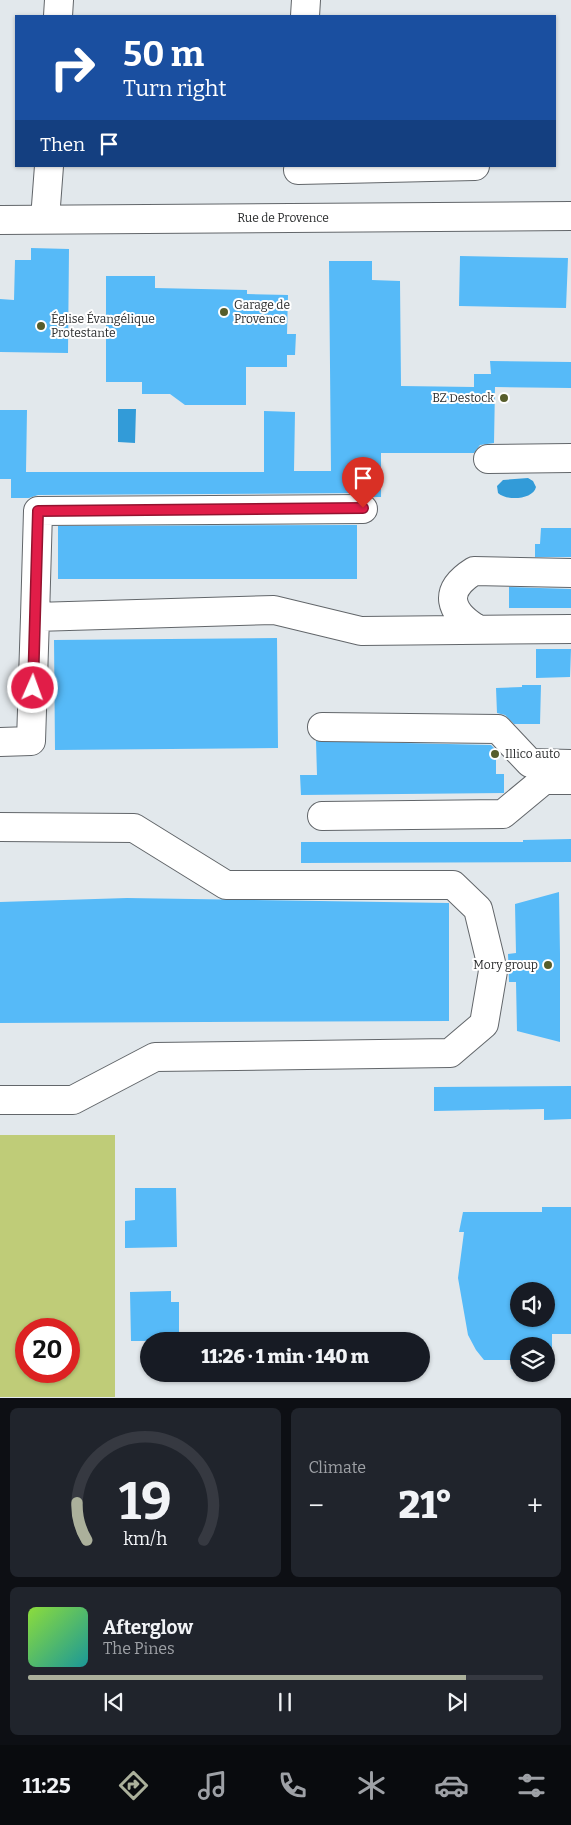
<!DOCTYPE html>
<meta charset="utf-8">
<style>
body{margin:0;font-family:Bitter,serif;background:#20242c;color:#f1f3f6;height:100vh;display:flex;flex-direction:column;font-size:19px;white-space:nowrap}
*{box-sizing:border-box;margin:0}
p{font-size:16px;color:#9ea1a6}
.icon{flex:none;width:28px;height:28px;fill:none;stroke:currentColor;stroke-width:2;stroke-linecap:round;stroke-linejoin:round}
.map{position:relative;height:1398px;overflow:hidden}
.drawer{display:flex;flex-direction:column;gap:10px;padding:10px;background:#0d0f14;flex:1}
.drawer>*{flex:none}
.top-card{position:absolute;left:15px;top:15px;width:541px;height:152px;border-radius:0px;box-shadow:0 1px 4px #0004;background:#1a4fa0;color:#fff;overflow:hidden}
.tools{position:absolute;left:510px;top:1282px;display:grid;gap:10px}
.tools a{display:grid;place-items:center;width:45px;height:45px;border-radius:50%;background:#171b24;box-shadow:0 1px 4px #0004;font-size:25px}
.speed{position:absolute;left:15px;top:1318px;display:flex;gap:10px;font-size:25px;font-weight:700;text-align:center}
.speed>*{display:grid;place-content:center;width:65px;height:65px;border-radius:50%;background:#171b24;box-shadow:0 1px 4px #0004;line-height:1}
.speed .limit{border:8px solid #d22;background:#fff;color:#111}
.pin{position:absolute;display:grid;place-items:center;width:42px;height:42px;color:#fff;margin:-51px -21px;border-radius:50% 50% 50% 0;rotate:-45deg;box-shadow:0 0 5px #0007}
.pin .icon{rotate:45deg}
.me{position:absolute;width:55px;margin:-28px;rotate:2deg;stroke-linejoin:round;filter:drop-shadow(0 0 4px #0008)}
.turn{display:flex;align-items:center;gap:18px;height:105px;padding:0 25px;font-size:22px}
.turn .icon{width:65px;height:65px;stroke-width:2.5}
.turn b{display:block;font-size:35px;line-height:42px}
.then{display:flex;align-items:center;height:48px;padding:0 25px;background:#0003;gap:10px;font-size:19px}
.big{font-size:38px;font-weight:800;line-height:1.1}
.drawer .widget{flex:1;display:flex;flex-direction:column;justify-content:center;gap:8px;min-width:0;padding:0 18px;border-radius:8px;background:#20242c}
.drawer .dial{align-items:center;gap:0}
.dial svg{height:130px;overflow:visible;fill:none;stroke:#363941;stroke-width:7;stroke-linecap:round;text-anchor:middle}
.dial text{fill:#f1f3f6;stroke:none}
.song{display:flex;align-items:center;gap:15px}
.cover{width:60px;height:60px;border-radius:8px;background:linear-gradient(135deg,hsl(90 70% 55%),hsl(180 70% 35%))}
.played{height:5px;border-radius:2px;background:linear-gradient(90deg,#abb09b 85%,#363941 85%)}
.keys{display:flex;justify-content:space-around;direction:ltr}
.heat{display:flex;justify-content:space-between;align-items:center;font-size:28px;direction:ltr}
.drawer .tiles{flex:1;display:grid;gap:10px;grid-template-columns:1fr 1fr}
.widget:last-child{grid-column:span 2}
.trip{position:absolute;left:140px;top:1332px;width:290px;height:50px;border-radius:25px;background:#171b24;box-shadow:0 1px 4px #0004;font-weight:800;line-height:50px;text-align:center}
.dock{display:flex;height:80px;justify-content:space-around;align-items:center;background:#090b0e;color:#9ea1a6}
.dock .icon{width:35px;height:35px}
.dock .active{color:#abb09b}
.dock b{font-size:22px;color:#f1f3f6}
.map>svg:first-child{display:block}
</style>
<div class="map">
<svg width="571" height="1398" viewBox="0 0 571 1398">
<rect width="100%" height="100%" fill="#e2e8ec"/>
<!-- green -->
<path fill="#bfcc78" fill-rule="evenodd" d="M 0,1135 L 115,1135 L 115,1397 L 0,1397 ZM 26,1329 L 69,1329 L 69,1371 L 26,1371 Z"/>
<!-- water -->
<path fill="#329bd8" d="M 118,409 L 136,409 L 135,443 L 118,442 Z
M 528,478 L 533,481 L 536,487 C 533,500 506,501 498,493 L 497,486 L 503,480 Z"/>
<!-- building -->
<path fill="#56baf8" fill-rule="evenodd" d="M 31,248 L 69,249 L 68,353 L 0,352 L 0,299 L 14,300 L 15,260 L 31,260 Z
M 460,256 L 568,258 L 566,308 L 459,306 Z
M 329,261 L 372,261 L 372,280 L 400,281 L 401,386 L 474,387 L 474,374 L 491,374 L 490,361 L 571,362 L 571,388 L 495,387 L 494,443 L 480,445 L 474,453 L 381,453 L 381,497 L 373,497 L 363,493 L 38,495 L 29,498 L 11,498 L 11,479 L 0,479 L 0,410 L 27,410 L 26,472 L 264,472 L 264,411 L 295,412 L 294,471 L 331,471 Z
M 106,276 L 155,276 L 155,288 L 247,290 L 247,294 L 288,295 L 287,334 L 296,334 L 295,355 L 287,355 L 287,367 L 246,367 L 246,405 L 185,405 L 170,394 L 142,394 L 142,382 L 106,382 Z
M 357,525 L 357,579 L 58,579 L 58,526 Z
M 541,528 L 571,528 L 571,557 L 535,557 L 535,544 L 540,544 Z
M 509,587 L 571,589 L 571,608 L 509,608 Z
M 277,638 L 278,748 L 55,750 L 54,640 Z
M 536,649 L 571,649 L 570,677 L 536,678 Z
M 522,685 L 541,685 L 540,724 L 514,724 L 505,715 L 497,713 L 496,688 L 522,687 Z
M 316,741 L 491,745 L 496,750 L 496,774 L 504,774 L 504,793 L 301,795 L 300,775 L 317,775 Z
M 571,839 L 571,862 L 301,863 L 301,842 L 523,842 L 523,840 Z
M 559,892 L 560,954 L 560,1042 L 517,1031 L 516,982 L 509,982 L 508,954 L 516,953 L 515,904 Z
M 127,898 L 449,903 L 449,1021 L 0,1023 L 0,902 Z
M 571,1086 L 571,1119 L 544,1120 L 544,1109 L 434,1111 L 434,1087 Z
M 135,1188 L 176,1188 L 177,1247 L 125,1248 L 125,1221 L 135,1220 Z
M 542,1207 L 571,1207 L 571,1334 L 552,1334 L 552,1369 L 546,1369 L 546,1346 L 519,1346 L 519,1369 L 511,1369 L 511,1360 L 484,1360 L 476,1350 L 468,1335 L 458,1278 L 464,1232 L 459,1232 L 463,1212 L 542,1212 ZM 519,1291 L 546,1291 L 546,1319 L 519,1319 Z
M 171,1291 L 171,1302 L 179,1302 L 179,1341 L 131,1341 L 130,1292 Z"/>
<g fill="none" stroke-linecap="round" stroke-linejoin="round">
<!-- minor casing -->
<g stroke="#62666a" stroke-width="30">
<path id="minor" d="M 58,16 L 59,0
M 305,16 L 306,0
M 299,166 L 298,170 L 475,166
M 45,219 L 49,166
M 488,459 L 571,458
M 35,617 L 38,511 L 363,509
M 479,630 C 449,612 442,591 474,571 L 571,573
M 322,727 L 498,729 L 530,763 L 571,764
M 0,742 L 31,741 L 35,617 L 274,610 L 361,631 L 571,629
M 322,816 L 503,814 L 544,780 L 571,780
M 0,827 L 134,828 L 226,885 L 453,885 L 478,909 L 493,971 L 484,1024 L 450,1053 L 155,1057 L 73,1100 L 0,1100"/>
</g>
<!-- major casing -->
<g stroke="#62666a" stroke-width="30">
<path id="major" d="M 0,220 L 571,216"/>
</g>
<!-- minor -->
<use href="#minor" stroke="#fff" stroke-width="28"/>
<!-- major -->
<use href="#major" stroke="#fff" stroke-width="28"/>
</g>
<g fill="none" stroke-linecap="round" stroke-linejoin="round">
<!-- route casing -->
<g stroke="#92132f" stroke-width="12">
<path id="route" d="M 33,688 L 38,511 L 363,508"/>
</g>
<!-- route -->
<use href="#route" stroke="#e11d48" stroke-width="9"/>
</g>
<!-- markers -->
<g fill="#565d2b" stroke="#fff" stroke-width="2">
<circle cx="224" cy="312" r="5"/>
<circle cx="41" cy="326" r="5"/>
<circle cx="504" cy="398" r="5"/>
<circle cx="495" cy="754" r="5"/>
<circle cx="548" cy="965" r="5"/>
</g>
<g text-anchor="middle" stroke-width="4" stroke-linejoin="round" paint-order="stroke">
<!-- street labels -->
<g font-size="12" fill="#2a2c2d" stroke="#fff">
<text x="283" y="222">Rue de Provence</text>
</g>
<!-- poi labels -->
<g font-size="12" fill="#2a2c2d" stroke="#fff" text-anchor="start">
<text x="234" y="309">Garage de<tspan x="234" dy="14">Provence</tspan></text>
<text x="51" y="323">Église Évangélique<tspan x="51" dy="14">Protestante</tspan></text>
<text x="494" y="402" text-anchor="end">BZ Destock</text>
<text x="505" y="758">Illico auto</text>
<text x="538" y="969" text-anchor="end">Mory group</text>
</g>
</g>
</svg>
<div class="tools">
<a><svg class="icon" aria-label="sound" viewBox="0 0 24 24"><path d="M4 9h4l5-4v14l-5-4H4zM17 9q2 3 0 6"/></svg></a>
<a><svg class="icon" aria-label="layers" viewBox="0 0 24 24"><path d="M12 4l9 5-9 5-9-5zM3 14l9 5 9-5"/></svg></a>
</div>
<div class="speed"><div class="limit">20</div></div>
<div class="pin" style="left:363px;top:508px;background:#d93025"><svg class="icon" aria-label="arrive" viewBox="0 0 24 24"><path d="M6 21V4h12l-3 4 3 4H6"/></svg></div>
<svg class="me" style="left:33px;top:688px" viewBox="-20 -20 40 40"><circle r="17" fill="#e11d48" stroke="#fff" stroke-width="3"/><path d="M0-11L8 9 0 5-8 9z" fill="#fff"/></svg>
<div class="trip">11:26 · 1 min · 140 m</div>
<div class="top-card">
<div class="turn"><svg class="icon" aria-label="right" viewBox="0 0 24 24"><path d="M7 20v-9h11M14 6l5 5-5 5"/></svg><div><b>50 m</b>Turn right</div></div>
<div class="then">Then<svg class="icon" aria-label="arrive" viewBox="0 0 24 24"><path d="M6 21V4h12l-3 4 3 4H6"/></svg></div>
</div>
</div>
<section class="drawer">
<div class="tiles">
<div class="widget dial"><svg viewBox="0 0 100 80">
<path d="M14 69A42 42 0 1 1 86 69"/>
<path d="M14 69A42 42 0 0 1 8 46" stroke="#abb09b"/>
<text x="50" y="56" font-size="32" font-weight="700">19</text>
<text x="50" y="72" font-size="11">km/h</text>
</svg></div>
<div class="widget"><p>Climate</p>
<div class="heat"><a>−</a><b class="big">21°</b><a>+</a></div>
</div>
<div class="widget">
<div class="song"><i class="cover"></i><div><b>Afterglow</b><p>The Pines</p></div></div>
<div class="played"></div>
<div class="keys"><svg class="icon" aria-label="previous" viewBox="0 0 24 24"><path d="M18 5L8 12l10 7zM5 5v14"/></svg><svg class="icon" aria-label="pause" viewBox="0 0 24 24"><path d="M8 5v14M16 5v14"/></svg><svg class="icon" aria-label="next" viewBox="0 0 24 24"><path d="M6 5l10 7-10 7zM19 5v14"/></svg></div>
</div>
</div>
</section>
<nav class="dock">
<b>11:25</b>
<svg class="icon active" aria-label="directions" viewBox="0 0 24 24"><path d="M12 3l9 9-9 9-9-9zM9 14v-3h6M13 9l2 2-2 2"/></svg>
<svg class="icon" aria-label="music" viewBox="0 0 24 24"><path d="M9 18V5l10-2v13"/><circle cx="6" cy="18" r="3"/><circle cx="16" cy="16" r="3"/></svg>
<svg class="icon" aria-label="phone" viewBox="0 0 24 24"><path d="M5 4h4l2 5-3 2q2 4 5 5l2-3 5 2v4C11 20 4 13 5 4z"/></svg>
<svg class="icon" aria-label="climate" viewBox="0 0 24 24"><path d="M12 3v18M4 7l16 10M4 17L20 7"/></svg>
<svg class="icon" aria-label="car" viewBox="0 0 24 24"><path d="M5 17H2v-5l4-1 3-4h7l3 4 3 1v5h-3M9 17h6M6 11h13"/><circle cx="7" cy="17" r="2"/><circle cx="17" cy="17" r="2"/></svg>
<svg class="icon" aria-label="filters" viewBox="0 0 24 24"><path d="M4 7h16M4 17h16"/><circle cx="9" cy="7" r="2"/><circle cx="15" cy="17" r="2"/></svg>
</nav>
